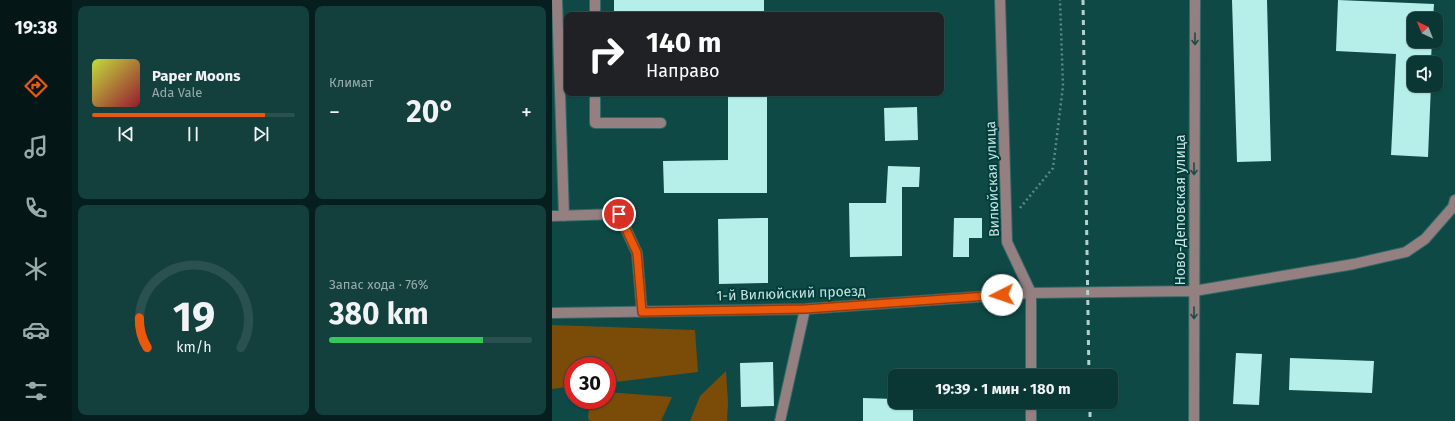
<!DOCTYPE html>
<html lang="ru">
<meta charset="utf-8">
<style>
body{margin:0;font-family:"Fira Sans",sans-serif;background:#133f3c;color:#f1f3f6;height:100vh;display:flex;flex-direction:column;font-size:15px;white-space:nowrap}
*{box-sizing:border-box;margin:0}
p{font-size:13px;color:#99acac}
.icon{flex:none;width:22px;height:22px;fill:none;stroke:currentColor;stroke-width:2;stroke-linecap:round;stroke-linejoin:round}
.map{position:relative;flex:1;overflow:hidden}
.sheet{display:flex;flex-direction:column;gap:6px;padding:6px;background:#061e1d;width:480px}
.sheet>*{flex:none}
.hud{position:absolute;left:12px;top:12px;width:380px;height:84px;border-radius:8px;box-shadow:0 1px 3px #0004,0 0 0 1px #2a514f;background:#202124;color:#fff;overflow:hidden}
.needle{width:26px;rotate:317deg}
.buttons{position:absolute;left:855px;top:12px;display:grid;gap:8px}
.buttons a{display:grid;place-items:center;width:36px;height:36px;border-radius:8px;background:#0a3734;box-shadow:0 1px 3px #0004,0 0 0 1px #2a514f;font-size:20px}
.speed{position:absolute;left:12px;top:357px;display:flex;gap:8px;font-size:20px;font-weight:700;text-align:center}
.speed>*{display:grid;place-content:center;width:52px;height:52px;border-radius:50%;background:#0a3734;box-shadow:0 1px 3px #0004,0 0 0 1px #2a514f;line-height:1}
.speed .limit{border:6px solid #d22;background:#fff;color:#111}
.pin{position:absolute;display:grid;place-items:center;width:34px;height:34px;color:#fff;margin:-17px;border:2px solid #fff;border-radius:50%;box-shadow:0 1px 4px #0007}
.me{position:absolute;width:44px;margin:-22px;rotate:266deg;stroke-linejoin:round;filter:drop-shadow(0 0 3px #0008)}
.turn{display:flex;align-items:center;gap:14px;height:84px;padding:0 16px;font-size:18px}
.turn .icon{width:52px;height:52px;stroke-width:2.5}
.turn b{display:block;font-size:28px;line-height:34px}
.big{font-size:30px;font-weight:700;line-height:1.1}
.sheet .card{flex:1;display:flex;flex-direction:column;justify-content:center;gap:6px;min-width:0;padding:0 14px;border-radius:8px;background:#133f3c}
.sheet .dial{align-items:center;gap:0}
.dial svg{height:104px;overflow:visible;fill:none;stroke:#2a514f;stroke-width:7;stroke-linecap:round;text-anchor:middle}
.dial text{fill:#f1f3f6;stroke:none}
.song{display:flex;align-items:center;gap:12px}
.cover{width:48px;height:48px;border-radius:6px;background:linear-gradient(135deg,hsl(70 70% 55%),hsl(350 70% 35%))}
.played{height:4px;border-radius:2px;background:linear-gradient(90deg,#ea580c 85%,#2a514f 85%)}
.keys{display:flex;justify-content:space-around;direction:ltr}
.heat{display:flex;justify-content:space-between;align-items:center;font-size:22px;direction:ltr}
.charge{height:6px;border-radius:3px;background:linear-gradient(90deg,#34c759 76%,#2a514f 0)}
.sheet .tiles{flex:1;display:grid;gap:6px;grid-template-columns:repeat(2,1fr)}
.trip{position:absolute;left:336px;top:369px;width:230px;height:40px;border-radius:8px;background:#0a3734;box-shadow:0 1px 3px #0004,0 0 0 1px #2a514f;font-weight:700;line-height:40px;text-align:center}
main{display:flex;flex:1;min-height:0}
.tabs{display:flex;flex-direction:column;width:72px;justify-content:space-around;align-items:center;background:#041615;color:#99acac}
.tabs .icon{width:28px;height:28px}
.tabs .selected{color:#ea580c}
.tabs b{font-size:18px;color:#f1f3f6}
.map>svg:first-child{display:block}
</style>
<main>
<nav class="tabs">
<b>19:38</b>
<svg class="icon selected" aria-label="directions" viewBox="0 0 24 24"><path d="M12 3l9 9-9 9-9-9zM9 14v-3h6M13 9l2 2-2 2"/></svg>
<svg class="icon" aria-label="music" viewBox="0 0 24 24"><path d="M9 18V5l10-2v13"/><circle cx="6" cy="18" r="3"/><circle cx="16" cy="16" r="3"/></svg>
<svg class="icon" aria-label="phone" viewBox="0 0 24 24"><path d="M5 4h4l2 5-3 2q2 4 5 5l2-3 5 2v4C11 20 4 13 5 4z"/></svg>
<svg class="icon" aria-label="climate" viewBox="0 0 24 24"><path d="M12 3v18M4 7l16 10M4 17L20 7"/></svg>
<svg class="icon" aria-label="car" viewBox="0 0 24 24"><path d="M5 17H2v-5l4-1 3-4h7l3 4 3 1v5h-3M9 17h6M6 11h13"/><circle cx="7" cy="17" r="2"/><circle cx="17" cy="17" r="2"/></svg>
<svg class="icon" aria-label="filters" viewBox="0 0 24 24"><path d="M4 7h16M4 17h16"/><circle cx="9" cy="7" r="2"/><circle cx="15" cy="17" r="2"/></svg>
</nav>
<section class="sheet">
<div class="tiles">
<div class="card">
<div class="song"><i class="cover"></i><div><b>Paper Moons</b><p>Ada Vale</p></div></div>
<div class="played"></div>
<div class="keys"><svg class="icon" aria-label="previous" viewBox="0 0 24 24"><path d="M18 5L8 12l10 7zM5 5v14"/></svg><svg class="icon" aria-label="pause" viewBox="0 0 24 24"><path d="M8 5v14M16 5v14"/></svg><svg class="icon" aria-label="next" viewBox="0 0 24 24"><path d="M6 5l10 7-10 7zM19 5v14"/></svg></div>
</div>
<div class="card"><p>Климат</p>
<div class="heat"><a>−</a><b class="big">20°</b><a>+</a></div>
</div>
<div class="card dial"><svg viewBox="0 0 100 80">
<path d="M14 69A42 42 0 1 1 86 69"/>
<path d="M14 69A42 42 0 0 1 8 46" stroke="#ea580c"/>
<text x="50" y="56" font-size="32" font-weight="700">19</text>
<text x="50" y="72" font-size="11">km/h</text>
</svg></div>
<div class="card"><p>Запас хода · 76%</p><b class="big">380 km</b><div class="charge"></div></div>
</div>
</section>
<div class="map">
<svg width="903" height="421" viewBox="0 0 903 421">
<rect width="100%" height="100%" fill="#0e4946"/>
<!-- green -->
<path fill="#7a4c07" d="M 0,325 L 143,330 L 146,372 L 55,383 L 55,366 L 21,366 L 21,386 L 0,389 Z
M 174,371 L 176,403 L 175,421 L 138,421 L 148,396 Z
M 55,392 L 120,397 L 109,421 L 38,421 L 36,418 L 38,400 L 55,400 Z"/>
<!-- building -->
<path fill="#b6efea" d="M 62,0 L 212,0 L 212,15 L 62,15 Z
M 680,0 L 715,0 L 719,161 L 685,162 Z
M 786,0 L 882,4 L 881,19 L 862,19 L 862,41 L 880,41 L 879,59 L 881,60 L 880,63 L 862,63 L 862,85 L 879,85 L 876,157 L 839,155 L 844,54 L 784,51 Z
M 176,93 L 215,93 L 215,193 L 112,193 L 111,161 L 176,160 Z
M 365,107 L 366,140 L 333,141 L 332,108 Z
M 336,166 L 368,167 L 367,187 L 350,187 L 350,256 L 298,257 L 297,203 L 334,203 Z
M 209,218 L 216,218 L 216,283 L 167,284 L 166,219 Z
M 402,218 L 430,218 L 430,238 L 417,238 L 417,257 L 401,257 Z
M 684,353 L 710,354 L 707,405 L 681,404 Z
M 738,358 L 822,361 L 820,393 L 737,390 Z
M 221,362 L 222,406 L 189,407 L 188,363 Z
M 311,398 L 343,399 L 343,402 L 361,402 L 361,421 L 311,421 Z"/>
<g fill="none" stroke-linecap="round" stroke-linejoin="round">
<!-- minor casing -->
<g stroke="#336865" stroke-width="12">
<path id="minor" d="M 5,0 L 12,216
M 448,0 L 455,242 L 479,293 L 479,376
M 43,15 L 43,0
M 43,93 L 43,123 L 109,123
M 0,216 L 67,214 L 85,253 L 90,312
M 0,313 L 253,309 L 479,293 L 642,291 L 802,264 L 854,252 L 873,239 L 901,207 L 903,200
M 479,402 L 479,421
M 228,421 L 253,309
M 642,421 L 643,0"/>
</g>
<!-- path -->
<path stroke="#5b8986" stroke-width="2.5" stroke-dasharray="2 3" stroke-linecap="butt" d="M 468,208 L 501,168 L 511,86 L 508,0"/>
<!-- minor -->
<use href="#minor" stroke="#947f81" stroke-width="10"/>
<!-- rail -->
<path stroke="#b3d2cf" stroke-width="3" stroke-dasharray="5 5" stroke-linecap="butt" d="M 531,0 L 537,376
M 538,402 L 538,421"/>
</g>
<!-- one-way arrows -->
<defs><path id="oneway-shaft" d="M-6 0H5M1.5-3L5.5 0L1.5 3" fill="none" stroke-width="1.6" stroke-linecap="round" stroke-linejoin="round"/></defs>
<g stroke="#1e4b49">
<use href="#oneway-shaft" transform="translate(643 39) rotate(90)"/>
<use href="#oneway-shaft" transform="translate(642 169) rotate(90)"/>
<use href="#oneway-shaft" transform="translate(642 313) rotate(90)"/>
</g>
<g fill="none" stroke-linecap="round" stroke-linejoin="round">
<!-- route casing -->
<g stroke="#983908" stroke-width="10">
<path id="route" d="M 67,214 L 85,253 L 90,312 L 253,309 L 450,295"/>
</g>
<!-- route -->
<use href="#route" stroke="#ea580c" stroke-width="7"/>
</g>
<g text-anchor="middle" stroke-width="4" stroke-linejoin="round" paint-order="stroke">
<!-- street labels -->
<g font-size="14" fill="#c7e2df" stroke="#003e3b">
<text transform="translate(440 179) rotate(-92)" y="5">Вилюйская улица</text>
<text transform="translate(628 210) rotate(-90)" y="5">Ново-Деповская улица</text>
<text transform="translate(239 293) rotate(-2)" y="5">1-й Вилюйский проезд</text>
</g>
</g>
</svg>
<div class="buttons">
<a><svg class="needle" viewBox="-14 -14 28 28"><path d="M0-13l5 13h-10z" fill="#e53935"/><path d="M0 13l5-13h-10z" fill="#99acac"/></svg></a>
<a><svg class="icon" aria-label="sound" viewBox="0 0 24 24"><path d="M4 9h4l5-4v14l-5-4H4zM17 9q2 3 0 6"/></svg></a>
</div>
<div class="speed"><div class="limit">30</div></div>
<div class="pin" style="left:67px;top:214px;background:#d93025"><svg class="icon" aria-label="arrive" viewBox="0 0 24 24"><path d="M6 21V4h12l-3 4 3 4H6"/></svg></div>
<svg class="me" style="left:450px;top:295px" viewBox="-20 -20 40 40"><circle r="19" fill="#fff"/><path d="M0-13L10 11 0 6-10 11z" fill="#ea580c"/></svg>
<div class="trip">19:39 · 1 мин · 180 m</div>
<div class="hud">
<div class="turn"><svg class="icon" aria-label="right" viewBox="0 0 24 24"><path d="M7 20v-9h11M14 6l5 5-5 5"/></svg><div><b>140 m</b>Направо</div></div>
</div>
</div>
</main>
